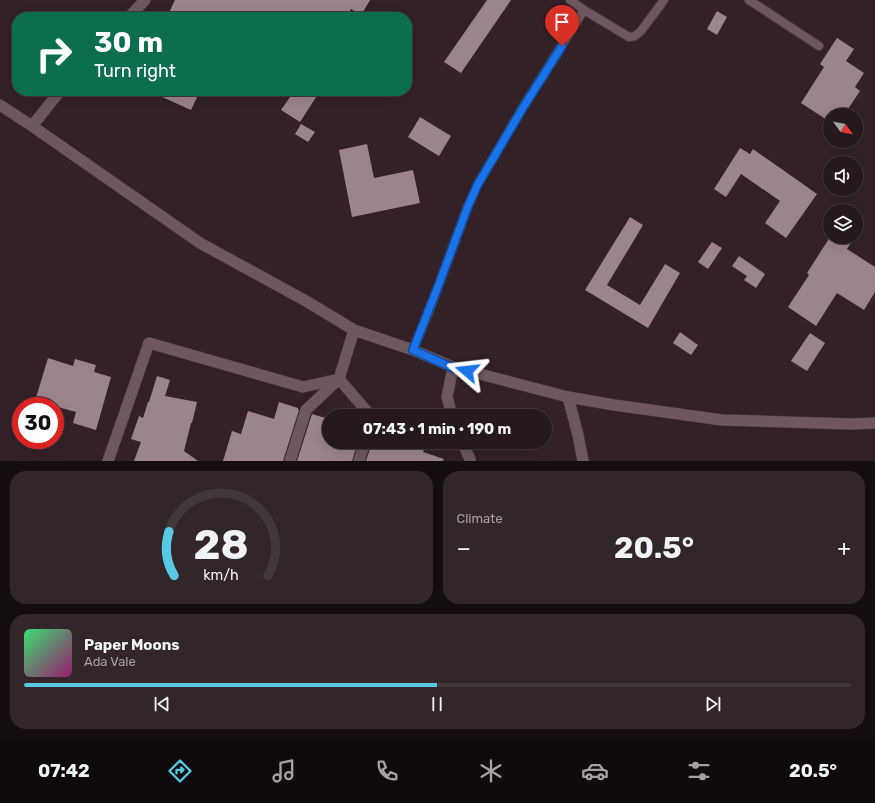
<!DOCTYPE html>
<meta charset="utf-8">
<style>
body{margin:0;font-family:Rubik,sans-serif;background:#32262a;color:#f1f3f6;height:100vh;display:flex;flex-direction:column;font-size:15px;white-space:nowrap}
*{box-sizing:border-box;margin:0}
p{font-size:13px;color:#a4a0a4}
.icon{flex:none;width:22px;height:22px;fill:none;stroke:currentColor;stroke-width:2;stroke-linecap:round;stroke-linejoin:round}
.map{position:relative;height:461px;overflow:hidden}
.drawer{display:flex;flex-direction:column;gap:10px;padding:10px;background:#150e10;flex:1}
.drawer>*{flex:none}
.top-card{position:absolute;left:12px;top:12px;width:400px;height:84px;border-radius:16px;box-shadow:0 4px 16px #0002,0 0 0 1px #42383b;background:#0b6e4f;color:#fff;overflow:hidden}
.needle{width:26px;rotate:123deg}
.tools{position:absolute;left:823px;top:108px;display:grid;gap:8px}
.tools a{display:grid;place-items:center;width:40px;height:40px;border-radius:50%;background:#26191d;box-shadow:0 4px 16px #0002,0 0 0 1px #42383b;font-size:20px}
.speed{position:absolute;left:12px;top:397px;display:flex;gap:8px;font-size:20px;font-weight:700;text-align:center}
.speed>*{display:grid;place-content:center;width:52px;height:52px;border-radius:50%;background:#26191d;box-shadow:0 4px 16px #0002,0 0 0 1px #42383b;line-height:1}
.speed .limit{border:6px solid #d22;background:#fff;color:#111}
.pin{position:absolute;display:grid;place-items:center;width:34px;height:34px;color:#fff;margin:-41px -17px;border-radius:50% 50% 50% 0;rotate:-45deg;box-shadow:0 0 4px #0007}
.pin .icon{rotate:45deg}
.me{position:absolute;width:44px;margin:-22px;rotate:287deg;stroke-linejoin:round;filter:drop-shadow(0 0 3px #0008)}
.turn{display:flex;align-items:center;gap:14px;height:84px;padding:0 16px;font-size:18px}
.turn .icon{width:52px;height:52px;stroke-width:2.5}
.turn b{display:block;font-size:28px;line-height:34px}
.big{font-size:30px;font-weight:700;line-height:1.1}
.drawer .card{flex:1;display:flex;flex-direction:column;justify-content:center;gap:6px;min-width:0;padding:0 14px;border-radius:16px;background:#32262a}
.drawer .dial{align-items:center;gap:0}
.dial svg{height:104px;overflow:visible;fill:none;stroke:#42383b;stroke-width:7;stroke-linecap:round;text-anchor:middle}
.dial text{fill:#f1f3f6;stroke:none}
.song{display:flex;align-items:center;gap:12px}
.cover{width:48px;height:48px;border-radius:6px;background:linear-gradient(135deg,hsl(140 70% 55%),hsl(320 70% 35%))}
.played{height:4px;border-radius:2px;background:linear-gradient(90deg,#57c9e2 50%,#42383b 50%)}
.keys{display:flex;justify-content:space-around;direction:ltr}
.heat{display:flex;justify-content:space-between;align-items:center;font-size:22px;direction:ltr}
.drawer .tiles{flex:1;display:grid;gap:10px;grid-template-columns:1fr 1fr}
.card:last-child{grid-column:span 2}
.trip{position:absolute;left:322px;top:409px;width:230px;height:40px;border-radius:20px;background:#26191d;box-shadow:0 4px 16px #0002,0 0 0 1px #42383b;font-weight:700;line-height:40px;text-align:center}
.tab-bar{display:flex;height:64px;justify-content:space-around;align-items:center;background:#0f0a0c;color:#a4a0a4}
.tab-bar .icon{width:28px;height:28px}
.tab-bar .active{color:#57c9e2}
.tab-bar b{font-size:18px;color:#f1f3f6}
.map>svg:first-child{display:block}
</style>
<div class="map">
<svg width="875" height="461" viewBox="0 0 875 461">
<rect width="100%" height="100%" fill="#332127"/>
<!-- building -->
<path fill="#9b858b" d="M 175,0 L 370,0 L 361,15 L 351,9 L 347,17 L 167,17 Z
M 487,0 L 511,0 L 461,73 L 444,62 Z
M 717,11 L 727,17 L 717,35 L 707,29 Z
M 837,38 L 854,49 L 846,61 L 864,73 L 855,87 L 860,91 L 844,115 L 830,115 L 830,122 L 801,103 L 824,67 L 820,64 Z
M 149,91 L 200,91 L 191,110 Z
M 294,91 L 320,91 L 300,122 L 281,110 Z
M 420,117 L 451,136 L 439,156 L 408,137 Z
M 301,124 L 315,132 L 308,142 L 295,134 Z
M 367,144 L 374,178 L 413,170 L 420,203 L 352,217 L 339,150 Z
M 740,148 L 750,154 L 753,149 L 817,194 L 786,238 L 765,223 L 780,201 L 741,174 L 726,197 L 714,189 Z
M 630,217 L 643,225 L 607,285 L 640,305 L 665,264 L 680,273 L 648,328 L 585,290 Z
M 830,237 L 854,237 L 847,249 L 875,267 L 875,292 L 864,310 L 837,293 L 816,326 L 788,307 L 809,275 L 807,273 Z
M 712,242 L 722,248 L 708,269 L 698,262 Z
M 739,256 L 765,274 L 756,288 L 744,280 L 747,276 L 732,266 Z
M 680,332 L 698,345 L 691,355 L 673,343 Z
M 810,333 L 825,343 L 807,371 L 791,361 Z
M 48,358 L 73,366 L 75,359 L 96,365 L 94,372 L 111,377 L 96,430 L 73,423 L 76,412 L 35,401 Z
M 157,376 L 170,380 L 165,396 L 197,402 L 192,423 L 191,423 L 184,451 L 198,461 L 134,461 L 141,442 L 131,439 L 139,416 L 143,418 L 148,402 L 149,402 Z
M 279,402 L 298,408 L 298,410 L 299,410 L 283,461 L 223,461 L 232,431 L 241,434 L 248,411 L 274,419 Z
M 312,414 L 329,419 L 329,442 L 358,442 L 352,461 L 297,461 Z
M 372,442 L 404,442 L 424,449 L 423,452 L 444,459 L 443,461 L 366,461 Z"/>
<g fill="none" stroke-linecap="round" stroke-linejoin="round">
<!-- service casing -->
<g stroke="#4a3c40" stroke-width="10">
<path id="service" d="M 570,0 L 584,10 L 629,37 L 635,36 L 641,31 L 664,0
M 749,0 L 819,46
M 413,350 L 430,309 L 468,206 L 478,184 L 524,105 L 584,10"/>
</g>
<!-- minor casing -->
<g stroke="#4a3c40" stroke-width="12">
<path id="minor" d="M 129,17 L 145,0
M 0,105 L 32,126 L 200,243 L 306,301 L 354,330 L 413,350 L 453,367 L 568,397 L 614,405 L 722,420 L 852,424 L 875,423
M 32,126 L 60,91
M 568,397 L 578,435 L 583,461
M 452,416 L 447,397 L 453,367
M 462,442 L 470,459 L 470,461
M 108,461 L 149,343 L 303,387 L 339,379 L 354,330
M 290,461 L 306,410 L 339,379 L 371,416
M 359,461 L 365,442"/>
</g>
<!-- service -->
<use href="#service" stroke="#6d585e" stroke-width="8"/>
<!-- minor -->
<use href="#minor" stroke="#6d585e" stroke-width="11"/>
</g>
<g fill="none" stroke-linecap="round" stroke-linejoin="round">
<!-- route casing -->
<g stroke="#114b97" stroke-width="10">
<path id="route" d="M 467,371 L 453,368 L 413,350 L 439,284 L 468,206 L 478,184 L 524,106 L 562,46"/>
</g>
<!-- route -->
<use href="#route" stroke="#1a73e8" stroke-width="7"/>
</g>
</svg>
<div class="tools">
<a><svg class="needle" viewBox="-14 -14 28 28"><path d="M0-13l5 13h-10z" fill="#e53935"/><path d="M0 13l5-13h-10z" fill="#a4a0a4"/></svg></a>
<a><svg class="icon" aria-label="sound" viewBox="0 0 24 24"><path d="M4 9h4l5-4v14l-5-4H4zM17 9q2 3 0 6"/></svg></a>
<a><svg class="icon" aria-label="layers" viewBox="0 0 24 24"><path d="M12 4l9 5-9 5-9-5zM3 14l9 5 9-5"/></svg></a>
</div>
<div class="speed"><div class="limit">30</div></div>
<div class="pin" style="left:562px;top:46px;background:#d93025"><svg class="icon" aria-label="arrive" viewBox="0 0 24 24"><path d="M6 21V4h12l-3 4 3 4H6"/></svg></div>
<svg class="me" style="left:467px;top:371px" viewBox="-20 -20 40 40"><path d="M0-17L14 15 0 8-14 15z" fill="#1a73e8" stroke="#fff" stroke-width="4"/></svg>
<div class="trip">07:43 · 1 min · 190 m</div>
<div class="top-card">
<div class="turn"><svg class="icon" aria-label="right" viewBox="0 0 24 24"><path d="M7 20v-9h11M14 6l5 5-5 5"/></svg><div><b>30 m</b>Turn right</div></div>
</div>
</div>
<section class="drawer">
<div class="tiles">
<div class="card dial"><svg viewBox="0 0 100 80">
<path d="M14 69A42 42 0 1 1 86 69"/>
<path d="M14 69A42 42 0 0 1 10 35" stroke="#57c9e2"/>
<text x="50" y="56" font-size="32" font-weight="700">28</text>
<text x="50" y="72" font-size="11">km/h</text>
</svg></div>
<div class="card"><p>Climate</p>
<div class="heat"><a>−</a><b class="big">20.5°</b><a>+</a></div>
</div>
<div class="card">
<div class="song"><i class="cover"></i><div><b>Paper Moons</b><p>Ada Vale</p></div></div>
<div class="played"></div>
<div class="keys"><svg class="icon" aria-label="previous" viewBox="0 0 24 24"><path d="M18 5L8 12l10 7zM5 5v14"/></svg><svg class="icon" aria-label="pause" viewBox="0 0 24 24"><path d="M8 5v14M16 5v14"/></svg><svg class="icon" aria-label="next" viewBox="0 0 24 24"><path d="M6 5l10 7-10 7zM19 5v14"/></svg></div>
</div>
</div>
</section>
<nav class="tab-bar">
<b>07:42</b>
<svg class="icon active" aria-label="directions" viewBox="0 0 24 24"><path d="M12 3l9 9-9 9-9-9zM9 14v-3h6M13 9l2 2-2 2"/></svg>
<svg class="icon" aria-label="music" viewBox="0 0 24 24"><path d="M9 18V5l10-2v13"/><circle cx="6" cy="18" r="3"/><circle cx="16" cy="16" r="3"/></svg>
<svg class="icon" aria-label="phone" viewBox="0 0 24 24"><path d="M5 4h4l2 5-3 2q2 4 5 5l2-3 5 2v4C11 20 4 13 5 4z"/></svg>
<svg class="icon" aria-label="climate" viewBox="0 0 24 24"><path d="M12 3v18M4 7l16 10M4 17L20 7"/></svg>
<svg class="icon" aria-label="car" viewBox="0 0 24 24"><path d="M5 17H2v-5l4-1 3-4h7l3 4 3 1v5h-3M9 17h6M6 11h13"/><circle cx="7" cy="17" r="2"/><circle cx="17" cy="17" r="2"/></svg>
<svg class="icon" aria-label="filters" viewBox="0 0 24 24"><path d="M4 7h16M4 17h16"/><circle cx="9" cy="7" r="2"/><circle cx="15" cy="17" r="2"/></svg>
<b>20.5°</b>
</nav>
